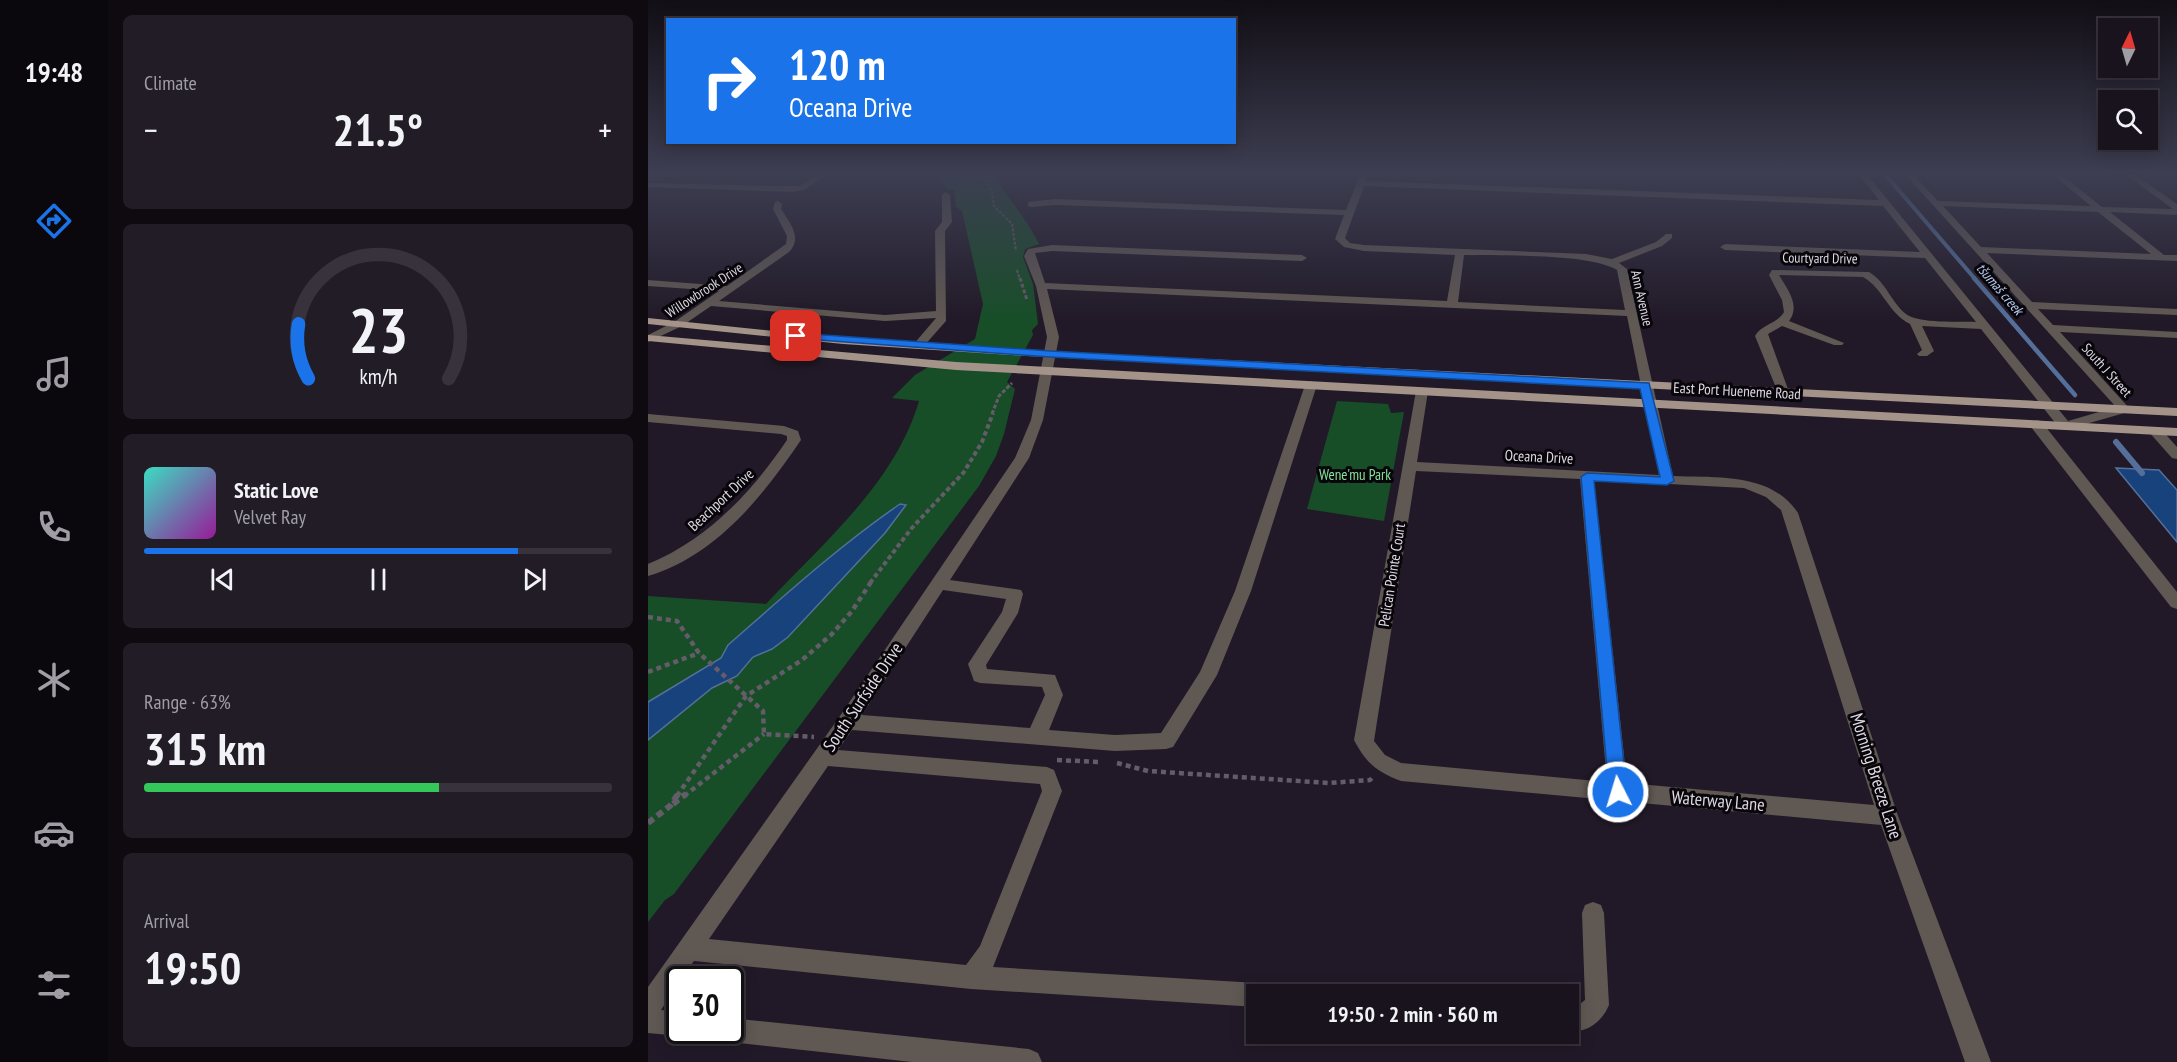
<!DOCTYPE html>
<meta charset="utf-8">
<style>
body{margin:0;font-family:"PT Sans Narrow",sans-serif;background:#221c26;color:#f1f3f6;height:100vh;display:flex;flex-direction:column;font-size:22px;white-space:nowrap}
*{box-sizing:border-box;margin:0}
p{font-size:20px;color:#9f9ea4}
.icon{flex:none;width:33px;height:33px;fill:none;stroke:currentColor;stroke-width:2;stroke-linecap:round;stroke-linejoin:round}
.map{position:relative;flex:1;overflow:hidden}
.details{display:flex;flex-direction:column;gap:15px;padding:15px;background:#0e0a10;width:540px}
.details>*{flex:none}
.guide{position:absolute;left:18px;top:18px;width:570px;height:126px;border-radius:0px;box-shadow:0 3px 15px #0003,0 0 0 2px #37323b;background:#1a73e8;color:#fff;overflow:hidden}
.needle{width:39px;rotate:5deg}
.tools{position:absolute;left:1450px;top:18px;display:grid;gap:12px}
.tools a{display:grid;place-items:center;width:60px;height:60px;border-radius:0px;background:#19131d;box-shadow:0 3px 15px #0003,0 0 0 2px #37323b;font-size:30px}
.speed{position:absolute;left:18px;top:966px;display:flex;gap:12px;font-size:30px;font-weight:700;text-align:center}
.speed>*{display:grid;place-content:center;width:78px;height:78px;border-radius:50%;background:#19131d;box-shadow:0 3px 15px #0003,0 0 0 2px #37323b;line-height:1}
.speed .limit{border:3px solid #111;border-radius:9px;background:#fff;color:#111}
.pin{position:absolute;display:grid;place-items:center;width:51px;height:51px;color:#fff;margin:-26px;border-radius:12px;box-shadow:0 3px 9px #0006}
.me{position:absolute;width:66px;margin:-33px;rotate:355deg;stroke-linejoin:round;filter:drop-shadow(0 0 4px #0008)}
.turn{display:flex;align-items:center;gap:21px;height:126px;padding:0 24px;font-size:27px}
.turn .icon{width:78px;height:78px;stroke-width:2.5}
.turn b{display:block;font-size:42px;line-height:51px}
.big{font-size:45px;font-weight:700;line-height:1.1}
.details .tile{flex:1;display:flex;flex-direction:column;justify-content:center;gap:9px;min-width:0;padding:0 21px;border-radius:9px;background:#221c26}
.details .dial{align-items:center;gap:0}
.dial svg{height:156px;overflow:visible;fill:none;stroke:#37323b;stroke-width:7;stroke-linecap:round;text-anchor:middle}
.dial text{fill:#f1f3f6;stroke:none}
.song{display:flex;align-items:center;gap:18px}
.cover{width:72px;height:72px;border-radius:9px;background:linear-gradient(135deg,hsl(170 70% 55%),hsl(300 70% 35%))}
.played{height:6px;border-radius:3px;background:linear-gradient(90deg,#1a73e8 80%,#37323b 80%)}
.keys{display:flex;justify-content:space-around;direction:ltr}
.heat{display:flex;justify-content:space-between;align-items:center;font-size:33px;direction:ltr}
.charge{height:9px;border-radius:4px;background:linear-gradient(90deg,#34c759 63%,#37323b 0)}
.trip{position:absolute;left:598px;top:984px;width:333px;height:60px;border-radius:0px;background:#19131d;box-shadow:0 3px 15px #0003,0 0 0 2px #37323b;font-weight:700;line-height:60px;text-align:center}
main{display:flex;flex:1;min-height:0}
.dock{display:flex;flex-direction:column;width:108px;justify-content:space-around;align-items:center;background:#0a080c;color:#9f9ea4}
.dock .icon{width:42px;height:42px}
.dock .selected{color:#1a73e8}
.dock b{font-size:27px;color:#f1f3f6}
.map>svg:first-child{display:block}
</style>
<main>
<nav class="dock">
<b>19:48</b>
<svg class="icon selected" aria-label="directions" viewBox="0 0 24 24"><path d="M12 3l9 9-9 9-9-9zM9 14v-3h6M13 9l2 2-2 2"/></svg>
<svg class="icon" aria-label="music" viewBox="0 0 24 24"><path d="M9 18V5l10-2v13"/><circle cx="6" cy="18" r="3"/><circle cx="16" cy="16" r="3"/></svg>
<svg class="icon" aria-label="phone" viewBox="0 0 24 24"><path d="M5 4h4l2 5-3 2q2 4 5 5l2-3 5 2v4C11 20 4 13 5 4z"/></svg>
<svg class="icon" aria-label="climate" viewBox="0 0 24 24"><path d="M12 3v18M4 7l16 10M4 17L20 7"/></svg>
<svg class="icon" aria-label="car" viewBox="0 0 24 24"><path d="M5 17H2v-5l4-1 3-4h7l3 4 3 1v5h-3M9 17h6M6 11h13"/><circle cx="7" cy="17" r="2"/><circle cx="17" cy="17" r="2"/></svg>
<svg class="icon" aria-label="filters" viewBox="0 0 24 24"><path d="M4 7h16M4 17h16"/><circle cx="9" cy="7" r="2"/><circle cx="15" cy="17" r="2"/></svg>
</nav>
<section class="details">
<div class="tile"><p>Climate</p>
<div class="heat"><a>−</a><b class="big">21.5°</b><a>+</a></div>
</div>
<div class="tile dial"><svg viewBox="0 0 100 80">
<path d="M14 69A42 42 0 1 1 86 69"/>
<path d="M14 69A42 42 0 0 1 9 41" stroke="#1a73e8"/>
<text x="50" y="56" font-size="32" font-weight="700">23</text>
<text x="50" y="72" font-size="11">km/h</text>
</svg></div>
<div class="tile">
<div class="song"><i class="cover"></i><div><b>Static Love</b><p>Velvet Ray</p></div></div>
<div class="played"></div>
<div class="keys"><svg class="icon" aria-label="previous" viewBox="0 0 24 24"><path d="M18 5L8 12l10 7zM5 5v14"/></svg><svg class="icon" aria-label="pause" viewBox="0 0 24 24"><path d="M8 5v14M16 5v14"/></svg><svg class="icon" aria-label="next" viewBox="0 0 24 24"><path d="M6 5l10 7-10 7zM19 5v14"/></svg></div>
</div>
<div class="tile"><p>Range · 63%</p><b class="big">315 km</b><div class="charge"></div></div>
<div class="tile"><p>Arrival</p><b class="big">19:50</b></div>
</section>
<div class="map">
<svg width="1529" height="1062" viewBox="0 0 1529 1062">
<rect width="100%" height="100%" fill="#211927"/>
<!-- green -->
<path fill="#174e28" d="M 287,172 L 344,172 C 359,197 378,218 391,244 L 377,249 L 375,257 L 385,284 L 390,324 L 384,330 L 385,335 L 359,382 L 367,389 L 356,434 L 348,456 L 331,486 L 26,894 L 17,900 L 0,922 L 0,596 L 118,604 C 175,543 247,483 271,401 L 244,398 L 267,375 L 327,339 L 335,304 L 314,211 L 308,207 L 306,190 L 300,190 Z
M 689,401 L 740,404 L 743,413 L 756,412 L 736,521 L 659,509 Z"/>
<!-- water -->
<path fill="#18427b" stroke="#546f9a" stroke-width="1.5" d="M 1468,468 L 1511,470 L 1529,490 L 1529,542 Z
M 252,504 L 258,505 L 237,533 L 140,637 L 124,649 L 105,657 L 89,676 L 64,688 L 0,740 L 0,702 L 73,658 L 80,645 C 136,596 191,546 252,504 Z"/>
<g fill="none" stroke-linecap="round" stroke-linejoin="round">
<!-- stream-far2 -->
<path stroke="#546f9a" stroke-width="4" d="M 1235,172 L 1328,280"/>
<!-- stream-far1 -->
<path stroke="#546f9a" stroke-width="4.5" d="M 1326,278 L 1427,395"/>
<!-- stream -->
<path stroke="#546f9a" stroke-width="6" d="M 1468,442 L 1494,473"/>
<!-- path-far4 -->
<path stroke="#645d69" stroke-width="2" stroke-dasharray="3 1.5" stroke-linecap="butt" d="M 332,172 L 344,191 L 346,206 L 364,224 L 368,251
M 369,270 L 372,280"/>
<!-- path-far3 -->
<path stroke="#645d69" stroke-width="3" stroke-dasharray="4 2" stroke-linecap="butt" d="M 372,278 L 379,300
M 344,414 L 351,396 L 364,383"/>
<!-- path-far2 -->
<path stroke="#645d69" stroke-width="4" stroke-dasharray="4.5 3" stroke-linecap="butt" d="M 222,583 L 263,529 L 316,472 L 334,442 L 345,413"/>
<!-- path-far1 -->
<path stroke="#645d69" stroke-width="4.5" stroke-dasharray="5 4" stroke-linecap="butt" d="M 0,617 L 29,621 L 51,653 L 115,711 L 116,734 L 166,737
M 0,672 L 51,653
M 409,760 L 452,762
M 469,763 L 500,771 L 681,783 L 722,780 L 725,777
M 29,796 L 98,696 L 154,660 L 184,634 L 204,611 L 223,582
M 36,796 L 116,734"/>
<!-- path -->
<path stroke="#645d69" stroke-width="6" stroke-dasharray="7 4.5" stroke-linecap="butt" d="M 25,804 L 38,794
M 0,823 L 22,806 L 30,794"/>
<!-- minor -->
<path fill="#605853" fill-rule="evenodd" d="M 0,172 L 6,172 L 0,175 Z
M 173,172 L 183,172 L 156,190 L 144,192 L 0,187 L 0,183 L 144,186 L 151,186 Z
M 713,172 L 721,172 L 718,181 L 1231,200 L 1209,172 L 1217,172 L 1420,421 L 1468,407 L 1255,172 L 1263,172 L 1290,201 L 1443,206 L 1401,172 L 1410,172 L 1454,207 L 1525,209 L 1474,172 L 1483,172 L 1529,204 L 1529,215 L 1462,212 L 1516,255 L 1529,255 L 1529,261 L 1339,253 L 1384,302 L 1529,309 L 1529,315 L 1390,309 L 1405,325 L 1529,332 L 1529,338 L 1412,332 L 1482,409 L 1480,412 L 1417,430 L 1412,429 L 1333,329 L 1274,326 L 1286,351 L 1279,356 L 1271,356 L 1269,354 L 1274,350 L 1262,324 C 1240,313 1235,288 1215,277 L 1131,275 C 1139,289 1153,305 1141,321 L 1196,343 L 1194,345 L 1186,345 L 1134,326 L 1120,334 L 1141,392 L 1135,396 L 1131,395 L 1107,336 C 1114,324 1129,324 1136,312 L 1134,300 L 1121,275 L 1124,270 L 1221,272 C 1238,282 1243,302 1258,314 C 1271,324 1311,321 1328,322 L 1277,258 L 1077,250 L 1072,247 L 1077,244 L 1272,252 L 1235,206 L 716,186 L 697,238 L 702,243 L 716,245 L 938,254 L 964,259 L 1008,242 L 1018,234 L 1024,234 L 1024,238 L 1014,246 L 971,263 L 979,269 L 1025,476 C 1068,478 1123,472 1150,513 L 1250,816 L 1343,1062 L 1317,1062 L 1233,825 L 753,781 C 729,772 718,763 706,740 L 768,391 L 774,387 L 780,391 L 769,462 L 1011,475 L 979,316 L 399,289 L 411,337 L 395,420 L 381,458 L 302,580 L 373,590 L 375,594 L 370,613 L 338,665 L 339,669 L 407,675 L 415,695 L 401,730 L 467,735 L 513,733 L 552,672 L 587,591 L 657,385 L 663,381 L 669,385 L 603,591 L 569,675 L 525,747 L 518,749 L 467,751 L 204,730 L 190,750 L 399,767 L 406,770 L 414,791 L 345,967 L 609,983 L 617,987 L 621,994 L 609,994 L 609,1007 L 323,989 L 46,961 L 32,980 L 13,1010 L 32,1012 L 32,1030 L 42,1030 L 41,1033 L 32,1036 L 0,1033 L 0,987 L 192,716 L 367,458 L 383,420 L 399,337 L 388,286 L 376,256 L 380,249 L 404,245 L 654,255 L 659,258 L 654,261 L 404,251 L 387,253 L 397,283 L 799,301 L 807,255 L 716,251 L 696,247 L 687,239 L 696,215 L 407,205 L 383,207 L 380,206 L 380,202 L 407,199 L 698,210 ZM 1295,206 L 1450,212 L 1503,254 L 1333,247 ZM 816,255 C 853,256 941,253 969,270 L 977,310 L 810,302 ZM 768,471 L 932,479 L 959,782 L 753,763 L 737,755 L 726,741 ZM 946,480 L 1096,488 L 1118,497 L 1133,510 L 1226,805 L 979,783 ZM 295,590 L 358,599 L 354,612 L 320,664 L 326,681 L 332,683 L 394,687 L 397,695 L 382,728 L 214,715 ZM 180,766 L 392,784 L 394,791 L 332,946 L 318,965 L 61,939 Z
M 298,192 L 302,195 L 304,222 L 297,231 L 298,321 L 275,347 L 267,347 L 265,345 L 288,318 L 237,321 L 63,306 L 34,326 L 0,342 L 0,335 L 26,322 L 71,291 L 0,286 L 0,280 L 79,286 L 138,244 L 139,236 L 125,209 L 127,202 L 130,201 L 134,204 L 133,209 C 142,223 155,238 141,252 L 71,301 L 237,315 L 288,311 L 287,231 L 294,222 L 294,195 Z
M 0,414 L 136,426 L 150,431 L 153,440 C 115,496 68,556 0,576 L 0,564 C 60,539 103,493 139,440 L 139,436 L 133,434 L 0,422 Z
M 1388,420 L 1393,421 L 1529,592 L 1529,609 L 1523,607 L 1383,427 L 1382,424 L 1383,421 Z
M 1507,427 L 1512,428 L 1529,447 L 1529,459 L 1524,458 L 1500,431 Z
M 945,902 L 953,905 L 956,913 L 961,1005 C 954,1022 939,1033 921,1031 L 921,1007 L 928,1007 L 937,1000 L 934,913 L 937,905 Z
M 82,1018 L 381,1049 L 390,1053 L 394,1062 L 264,1062 L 82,1042 L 73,1039 L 70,1030 L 82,1030 Z"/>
<!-- major -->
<path fill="#a49389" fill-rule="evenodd" d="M 0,318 L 195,338 L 379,350 L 1529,408 L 1529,416 L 379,356 L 195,344 L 0,324 Z
M 0,335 L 308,362 L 1529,428 L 1529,436 L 308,370 L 0,341 Z"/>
</g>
<!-- sky -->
<linearGradient id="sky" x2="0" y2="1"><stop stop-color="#120e15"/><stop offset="0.54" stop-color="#3d3e52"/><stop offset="1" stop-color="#3d3e52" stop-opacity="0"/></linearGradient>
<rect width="1529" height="321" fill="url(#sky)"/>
<!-- route -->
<path fill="#1a73e8" stroke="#114b97" stroke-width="1.5" d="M 148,333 L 402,351 L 1001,383 L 1026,481 L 1019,485 L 946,481 L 979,792 L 976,798 L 970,800 L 963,798 L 961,792 L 933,477 L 939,473 L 1012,477 L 992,389 L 402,357 L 144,338 L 143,336 Z"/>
<g text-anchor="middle" stroke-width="6" stroke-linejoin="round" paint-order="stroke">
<!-- far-street labels -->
<g font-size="14" fill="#dfd9e3" stroke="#09060b">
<text transform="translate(1172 258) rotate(1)" y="5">Courtyard Drive</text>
<text transform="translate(56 290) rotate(-33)" y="5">Willowbrook Drive</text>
<text transform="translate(994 298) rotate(77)" y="5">Ann Avenue</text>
<text transform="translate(1459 370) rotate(48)" y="5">South J Street</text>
</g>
<!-- far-water labels -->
<g font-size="14" font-style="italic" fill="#b6cef0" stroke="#09060b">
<text transform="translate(1352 289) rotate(49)" y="5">tšumaš creek</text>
</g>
<!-- street labels -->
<g font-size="15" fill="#dfd9e3" stroke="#09060b">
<text transform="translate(1089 391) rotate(3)" y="5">East Port Hueneme Road</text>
<text transform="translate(891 457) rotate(3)" y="5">Oceana Drive</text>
<text transform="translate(73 500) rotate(-43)" y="5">Beachport Drive</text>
<text transform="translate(744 575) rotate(-81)" y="5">Pelican Pointe Court</text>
</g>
<!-- park labels -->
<g font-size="15" fill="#82e299" stroke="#09060b">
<text x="707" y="480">Wene'mu Park</text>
</g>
<!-- near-street labels -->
<g font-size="18" fill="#dfd9e3" stroke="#09060b">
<text transform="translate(215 697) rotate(-56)" y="6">South Surfside Drive</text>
<text transform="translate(1228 776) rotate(72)" y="6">Morning Breeze Lane</text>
<text transform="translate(1070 801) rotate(5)" y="6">Waterway Lane</text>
</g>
</g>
</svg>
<div class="tools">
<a><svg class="needle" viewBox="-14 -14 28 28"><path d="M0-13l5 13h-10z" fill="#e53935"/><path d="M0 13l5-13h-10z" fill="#9f9ea4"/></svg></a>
<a><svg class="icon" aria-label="search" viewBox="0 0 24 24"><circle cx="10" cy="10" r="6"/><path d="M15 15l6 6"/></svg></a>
</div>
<div class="speed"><div class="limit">30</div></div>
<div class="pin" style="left:148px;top:336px;background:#d93025"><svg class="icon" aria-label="arrive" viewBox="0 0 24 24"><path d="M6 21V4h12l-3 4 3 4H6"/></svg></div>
<svg class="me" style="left:970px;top:792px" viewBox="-20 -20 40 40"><circle r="17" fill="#1a73e8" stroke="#fff" stroke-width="3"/><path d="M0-11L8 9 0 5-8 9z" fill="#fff"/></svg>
<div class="trip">19:50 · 2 min · 560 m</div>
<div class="guide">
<div class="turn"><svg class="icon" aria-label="right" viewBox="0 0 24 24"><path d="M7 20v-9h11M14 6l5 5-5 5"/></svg><div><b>120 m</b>Oceana Drive</div></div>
</div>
</div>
</main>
